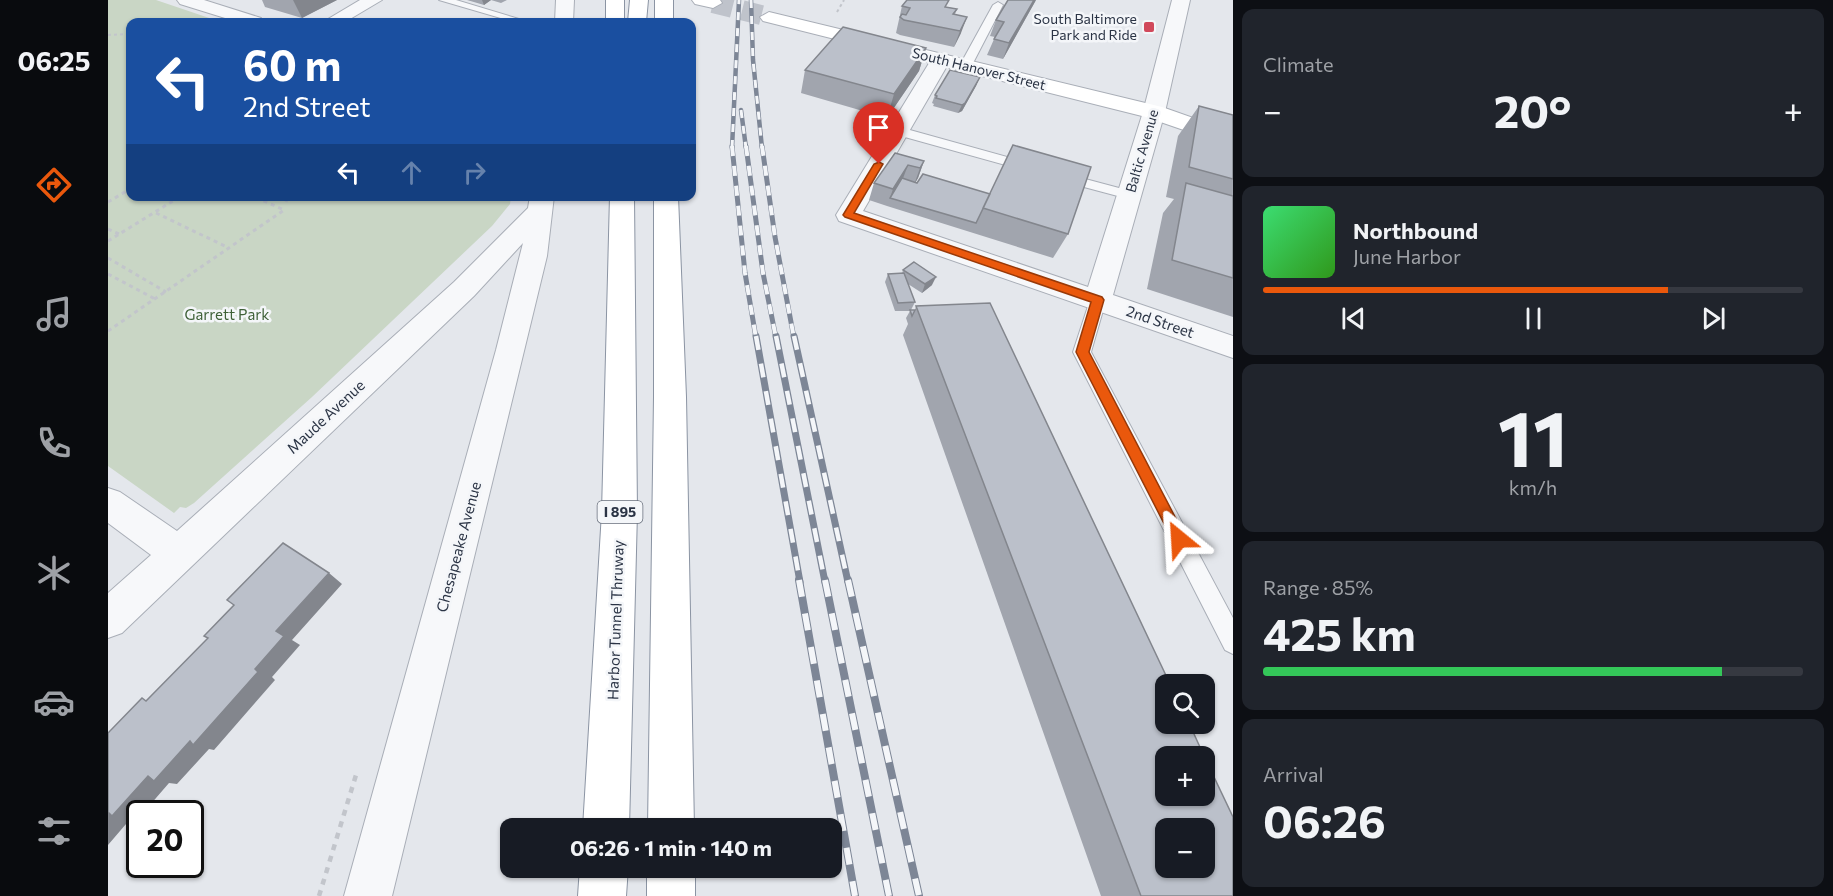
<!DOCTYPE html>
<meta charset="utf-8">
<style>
body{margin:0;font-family:Commissioner,sans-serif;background:#20242c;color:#f1f3f6;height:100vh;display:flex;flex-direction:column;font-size:22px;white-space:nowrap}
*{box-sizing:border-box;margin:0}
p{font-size:20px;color:#9ea1a6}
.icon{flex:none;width:33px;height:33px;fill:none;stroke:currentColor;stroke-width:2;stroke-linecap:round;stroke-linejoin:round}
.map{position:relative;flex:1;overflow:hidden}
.panel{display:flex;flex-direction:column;gap:9px;padding:9px;background:#0d0f14;width:600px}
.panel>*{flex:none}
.banner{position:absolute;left:18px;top:18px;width:570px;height:183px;border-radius:12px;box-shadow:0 2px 4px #0004;background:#1a4fa0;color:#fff;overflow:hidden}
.fabs{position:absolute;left:1047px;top:674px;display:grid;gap:12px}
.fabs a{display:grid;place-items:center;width:60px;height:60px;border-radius:12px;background:#171b24;box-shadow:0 2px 4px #0004;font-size:30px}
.speed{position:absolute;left:18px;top:800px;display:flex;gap:12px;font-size:30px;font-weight:700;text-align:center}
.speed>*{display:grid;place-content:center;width:78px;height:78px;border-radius:50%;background:#171b24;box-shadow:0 2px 4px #0004;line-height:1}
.speed .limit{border:3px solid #111;border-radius:9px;background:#fff;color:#111}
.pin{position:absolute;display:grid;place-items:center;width:51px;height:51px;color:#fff;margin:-62px -26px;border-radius:50% 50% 50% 0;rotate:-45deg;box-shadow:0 0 6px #0007}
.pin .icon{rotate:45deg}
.me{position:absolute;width:66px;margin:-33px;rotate:333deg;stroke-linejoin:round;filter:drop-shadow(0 0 4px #0008)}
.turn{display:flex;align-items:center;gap:21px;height:126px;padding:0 18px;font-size:27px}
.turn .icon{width:78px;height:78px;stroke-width:2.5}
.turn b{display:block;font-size:42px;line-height:51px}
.lanes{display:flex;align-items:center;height:57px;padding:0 18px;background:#0003;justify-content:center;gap:30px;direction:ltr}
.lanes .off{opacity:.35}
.big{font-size:45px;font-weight:700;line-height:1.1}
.panel .widget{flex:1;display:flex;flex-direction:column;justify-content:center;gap:9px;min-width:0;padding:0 21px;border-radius:12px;background:#20242c}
.panel .dial{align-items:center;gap:0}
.dial b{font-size:78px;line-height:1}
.song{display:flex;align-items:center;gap:18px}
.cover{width:72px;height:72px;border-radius:9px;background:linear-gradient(135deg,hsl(140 70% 55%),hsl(110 70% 35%))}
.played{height:6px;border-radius:3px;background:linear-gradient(90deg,#ea580c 75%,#363941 75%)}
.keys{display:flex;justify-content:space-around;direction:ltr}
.heat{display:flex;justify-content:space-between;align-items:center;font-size:33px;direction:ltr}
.charge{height:9px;border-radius:4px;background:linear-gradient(90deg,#34c759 85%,#363941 0)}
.trip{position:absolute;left:392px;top:818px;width:342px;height:60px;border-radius:12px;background:#171b24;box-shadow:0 2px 4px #0004;font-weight:700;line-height:60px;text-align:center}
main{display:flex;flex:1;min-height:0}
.menu{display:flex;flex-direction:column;width:108px;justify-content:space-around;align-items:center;background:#090b0e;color:#9ea1a6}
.menu .icon{width:42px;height:42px}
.menu .on{color:#ea580c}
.menu b{font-size:27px;color:#f1f3f6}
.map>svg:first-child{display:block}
</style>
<main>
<nav class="menu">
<b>06:25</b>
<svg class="icon on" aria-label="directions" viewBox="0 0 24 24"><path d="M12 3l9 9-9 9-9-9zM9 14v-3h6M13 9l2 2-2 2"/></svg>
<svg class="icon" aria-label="music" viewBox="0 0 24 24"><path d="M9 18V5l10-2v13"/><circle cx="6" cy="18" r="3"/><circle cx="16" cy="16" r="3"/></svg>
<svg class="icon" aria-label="phone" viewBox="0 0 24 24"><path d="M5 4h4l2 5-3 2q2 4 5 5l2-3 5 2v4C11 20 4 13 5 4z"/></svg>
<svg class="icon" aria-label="climate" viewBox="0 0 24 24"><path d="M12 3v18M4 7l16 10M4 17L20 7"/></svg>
<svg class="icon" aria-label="car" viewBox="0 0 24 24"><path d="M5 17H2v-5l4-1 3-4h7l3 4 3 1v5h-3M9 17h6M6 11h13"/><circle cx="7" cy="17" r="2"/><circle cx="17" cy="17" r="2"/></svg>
<svg class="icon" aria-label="filters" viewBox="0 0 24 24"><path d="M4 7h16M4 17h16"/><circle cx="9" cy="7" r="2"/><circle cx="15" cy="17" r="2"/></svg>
</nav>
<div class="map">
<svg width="1125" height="896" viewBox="0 0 1125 896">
<rect width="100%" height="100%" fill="#e4e7ec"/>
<!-- green -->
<path fill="#c9d6c5" d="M 0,0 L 48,0 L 113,22 L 22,22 L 22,196 L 403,197 L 402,204 L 384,226 L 204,397 L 86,503 L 78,508 L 72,507 L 66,513 L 0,466 Z"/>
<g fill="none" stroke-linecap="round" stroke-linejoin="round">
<!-- secondary-tunnel -->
<path stroke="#bfc3cb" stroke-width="20" stroke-dasharray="20 10" stroke-linecap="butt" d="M 605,3 L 661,17"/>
<!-- service casing -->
<g stroke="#a9aeb7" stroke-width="2">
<path id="service" d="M 331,0 L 348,0 L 421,22 L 406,22 Z
M 890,2 L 895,5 L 864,65 L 854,67 L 852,65 L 885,5 Z
M 791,127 L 928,165 L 930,168 L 923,172 L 786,134 L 786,128 Z
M 951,172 L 1026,192 L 1028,195 L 1021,199 L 946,179 L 946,173 Z
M 990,294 L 998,300 L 983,352 L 1125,618 L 1125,654 L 1117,650 L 965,352 L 982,300 Z"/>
</g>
<!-- minor casing -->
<g stroke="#a9aeb7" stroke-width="2">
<path id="minor" d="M 69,0 L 96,0 L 153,18 L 156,22 L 130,22 L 72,4 Z
M 252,0 L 274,0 L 237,22 L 215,22 Z
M 448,0 L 466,0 L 465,22 L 447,22 Z
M 1064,0 L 1082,0 L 1057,112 L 1005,295 L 1125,336 L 1125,358 L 731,221 L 728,215 L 826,55 L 840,55 L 843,59 L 755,211 L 980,287 L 1035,112 Z
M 422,196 L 446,196 L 439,256 L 284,896 L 236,896 L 388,350 L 415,243 L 366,296 L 14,633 L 0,638 L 0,593 L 43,555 L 0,523 L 0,488 L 12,492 L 69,531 L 346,282 L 420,208 Z"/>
</g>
<!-- secondary casing -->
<g stroke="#a9aeb7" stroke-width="2">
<path id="secondary" d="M 584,0 L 612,0 L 614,3 L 605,8 L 587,4 Z
M 661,12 L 1054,107 L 1125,132 L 1125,147 L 1038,117 L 655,21 L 652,17 Z"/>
</g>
<!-- motorway casing -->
<g stroke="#8b94a3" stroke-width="2">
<path id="motorway" d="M 498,0 L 516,0 L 516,22 L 498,22 Z
M 522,0 L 540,0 L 538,22 L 520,22 Z
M 547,0 L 565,0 L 565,22 L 547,22 Z
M 502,196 L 526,196 L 529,512 L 521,828 L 475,828 L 494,512 Z
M 546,196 L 570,196 L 578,397 L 586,828 L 540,828 L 546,397 Z
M 472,867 L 520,867 L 518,896 L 470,896 Z
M 539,867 L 587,867 L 587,896 L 539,896 Z"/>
</g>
<!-- path-far2 -->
<path stroke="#c2c5cb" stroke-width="2" stroke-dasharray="3 3" stroke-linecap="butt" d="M 729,12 L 736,0
M 0,35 L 22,34"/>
<!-- path-far1 -->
<path stroke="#c2c5cb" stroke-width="3" stroke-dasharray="4 4" stroke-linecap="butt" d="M 173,196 L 179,199 L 178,202
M 0,202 L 22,189
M 48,213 L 121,248
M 0,229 L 11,234
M 0,241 L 73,196
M 0,258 L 58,292
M 0,274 L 47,299
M 0,331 L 176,210 L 145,196"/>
<!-- path -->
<path stroke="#c2c5cb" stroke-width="4.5" stroke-dasharray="6 6" stroke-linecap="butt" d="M 211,896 L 248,775"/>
<!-- service -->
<use href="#service" fill="#f7f8fa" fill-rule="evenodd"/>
<!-- minor -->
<use href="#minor" fill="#f7f8fa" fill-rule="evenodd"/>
<!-- secondary -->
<use href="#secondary" fill="#fff" fill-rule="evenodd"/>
<!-- motorway -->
<use href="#motorway" fill="#fff" fill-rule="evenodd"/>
<!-- rail-far3 casing -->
<g stroke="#7d8696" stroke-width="4.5">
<path id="rail-far3" d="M 643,0 L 645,60 L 654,148
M 633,110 L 638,148
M 624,148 L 631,0"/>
</g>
<!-- rail-far2 casing -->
<g stroke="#7d8696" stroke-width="5">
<path id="rail-far2" d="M 624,146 L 637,273 L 648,338
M 638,146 L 655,273 L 668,338
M 654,146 L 667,237 L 686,338"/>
</g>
<!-- rail-far1 casing -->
<g stroke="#7d8696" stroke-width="7">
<path id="rail-far1" d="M 648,336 L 692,582
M 668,336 L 717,582
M 686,336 L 740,582"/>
</g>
<!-- rail casing -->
<g stroke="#7d8696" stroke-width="8">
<path id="rail" d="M 691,580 L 747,896
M 717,580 L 781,896
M 740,580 L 811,896"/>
</g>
<!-- rail-far3 -->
<use href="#rail-far3" stroke="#f4f6f9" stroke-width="3" stroke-dasharray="8" stroke-linecap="butt"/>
<!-- rail-far2 -->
<use href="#rail-far2" stroke="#f4f6f9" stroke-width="4" stroke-dasharray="10" stroke-linecap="butt"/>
<!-- rail-far1 -->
<use href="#rail-far1" stroke="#f4f6f9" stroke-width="4.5" stroke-dasharray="14" stroke-linecap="butt"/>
<!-- rail -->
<use href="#rail" stroke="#f4f6f9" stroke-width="6" stroke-dasharray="17" stroke-linecap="butt"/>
</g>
<!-- wall -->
<path fill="#a1a5ae" d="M 154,0 L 229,0 L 194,18 L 157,7 Z
M 359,0 L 383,0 L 376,5 Z
M 383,0 L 399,0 L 393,3 Z
M 928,0 L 895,59 L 879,55 L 887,37 L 882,36 L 888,20 Z
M 794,6 L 839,7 L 849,9 L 847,14 L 853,33 L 846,47 L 792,35 L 788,33 Z
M 818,48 L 811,71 L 779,118 L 693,93 L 697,70 Z
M 872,77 L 868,86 L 854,111 L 850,113 L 825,106 L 826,104 L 824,103 L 827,95 Z
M 1091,106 L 1125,115 L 1125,317 L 1039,289 L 1055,213 L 1066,199 L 1058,197 L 1070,136 Z
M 787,153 L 816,161 L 810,178 L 807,183 L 960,234 L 945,258 L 779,206 L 761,200 L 766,183 Z
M 795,270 L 824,285 L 814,293 L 800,284 L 807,302 L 803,310 L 807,310 L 808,306 L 1125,896 L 993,896 L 795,335 L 800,324 L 798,318 L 802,311 L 787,311 L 777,282 L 780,274 L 794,274 Z"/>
<!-- shaded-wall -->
<path fill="#83868d" d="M 185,0 L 229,0 L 194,18 Z
M 374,0 L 383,0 L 376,5 Z
M 926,0 L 928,0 L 895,59 L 901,43 Z
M 859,17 L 853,33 L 846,47 L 852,31 Z
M 818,48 L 811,71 L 779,118 L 786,94 Z
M 872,77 L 868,86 L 854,111 L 850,113 L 854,105 Z
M 816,161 L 810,178 L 806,185 L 812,168 Z
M 800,165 L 794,181 L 782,198 L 785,189 Z
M 828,277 L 824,285 L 814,293 L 817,284 Z
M 221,573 L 234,584 L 184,640 L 192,645 L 164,677 L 167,680 L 106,750 L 101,749 L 69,784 L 61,783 L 35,813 L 32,813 L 32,816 L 30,818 L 24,817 L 0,845 L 0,813 L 40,776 L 147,669 L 168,631 Z"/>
<!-- building -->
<path fill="#bbc0ca" stroke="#83868d" stroke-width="1.5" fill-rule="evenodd" d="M 799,0 L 841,0 L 837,7 L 849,9 L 845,14 L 859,17 L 852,31 L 796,20 L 792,17 L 794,14 L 798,15 L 802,8 L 794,6 Z
M 900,0 L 926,0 L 901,43 L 886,39 L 896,22 L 888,20 Z
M 735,27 L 818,48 L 786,94 L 697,70 Z
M 842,70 L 872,77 L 857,103 L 854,105 L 828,98 L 829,96 L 827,95 Z
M 1091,106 L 1125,115 L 1125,179 L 1081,167 Z
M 905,145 L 983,167 L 960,234 L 875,208 Z
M 787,153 L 816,161 L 812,168 L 800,165 L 785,189 L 766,183 Z
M 815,174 L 882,194 L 868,223 L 782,198 L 794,178 L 809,183 Z
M 1078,183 L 1125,196 L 1125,278 L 1064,260 Z
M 806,262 L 828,277 L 817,284 L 795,270 Z
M 796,273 L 807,302 L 790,303 L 780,274 Z
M 882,303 L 1062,684 L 1058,684 L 1058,723 L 1081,723 L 1096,756 L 1058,756 L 1058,795 L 1096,795 L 1096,756 L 1125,817 L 1125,896 L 1033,896 L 808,306 ZM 1058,828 L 1096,828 L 1096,867 L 1058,867 Z
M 802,310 L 807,310 L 804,316 Z
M 175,543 L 221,573 L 168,631 L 176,636 L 147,669 L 150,672 L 85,745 L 82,741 L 46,781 L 40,776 L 4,816 L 1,813 L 0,813 L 0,733 L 34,698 L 38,701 L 100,638 L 96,636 L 126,605 L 119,600 Z"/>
<!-- route -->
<path fill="#ea580c" stroke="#983908" stroke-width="1.5" d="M 771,162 L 775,164 L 746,213 L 994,297 L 996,300 L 981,352 L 1076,534 L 1079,539 L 1076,543 L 1066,543 L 968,352 L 983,302 L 737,217 L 735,215 L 766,164 Z"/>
<!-- markers -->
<rect fill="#d1495b" stroke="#f4f6f9" stroke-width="2" x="1035" y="21" width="12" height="12" rx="3"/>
<g text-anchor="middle" stroke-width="5" stroke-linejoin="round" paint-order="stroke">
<!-- far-poi labels -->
<g font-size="14" fill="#2b3445" stroke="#f4f6f9" text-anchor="end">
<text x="1029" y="24">South Baltimore<tspan x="1029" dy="16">Park and Ride</tspan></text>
</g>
<!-- far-street labels -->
<g font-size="14" fill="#2b3445" stroke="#f4f6f9">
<text transform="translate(871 69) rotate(14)" y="5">South Hanover Street</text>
<text transform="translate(1034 151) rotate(-74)" y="5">Baltic Avenue</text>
</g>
<!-- shield labels -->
<rect fill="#f4f6f9" stroke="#676e7b" stroke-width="1.5" x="489.5" y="501" width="45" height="22" rx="4.5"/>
<g font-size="14" font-weight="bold" fill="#2b3445">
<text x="512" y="517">I 895</text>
</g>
<!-- park labels -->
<g font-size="15" fill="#3f6138" stroke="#f4f6f9">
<text x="119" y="320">Garrett Park</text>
</g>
<!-- street labels -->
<g font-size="15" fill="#2b3445" stroke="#f4f6f9">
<text transform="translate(1052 322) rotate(19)" y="5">2nd Street</text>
<text transform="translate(218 417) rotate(-43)" y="5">Maude Avenue</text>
<text transform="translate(351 547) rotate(-75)" y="5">Chesapeake Avenue</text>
<text transform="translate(508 620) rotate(-88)" y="5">Harbor Tunnel Thruway</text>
</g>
</g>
</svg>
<div class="fabs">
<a><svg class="icon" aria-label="search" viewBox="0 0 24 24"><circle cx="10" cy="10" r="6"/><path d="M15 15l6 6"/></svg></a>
<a>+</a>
<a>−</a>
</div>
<div class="speed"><div class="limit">20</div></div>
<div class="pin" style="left:771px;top:164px;background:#d93025"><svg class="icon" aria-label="arrive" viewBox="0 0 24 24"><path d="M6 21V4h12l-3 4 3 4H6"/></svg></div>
<svg class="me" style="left:1071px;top:539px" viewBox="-20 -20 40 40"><path d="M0-17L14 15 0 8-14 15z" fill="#ea580c" stroke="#fff" stroke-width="4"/></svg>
<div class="trip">06:26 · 1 min · 140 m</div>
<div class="banner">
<div class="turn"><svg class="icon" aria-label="left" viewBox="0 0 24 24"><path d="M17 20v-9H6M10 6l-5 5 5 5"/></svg><div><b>60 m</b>2nd Street</div></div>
<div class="lanes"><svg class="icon" aria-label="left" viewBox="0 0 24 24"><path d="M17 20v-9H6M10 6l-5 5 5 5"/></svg><svg class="icon off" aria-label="ahead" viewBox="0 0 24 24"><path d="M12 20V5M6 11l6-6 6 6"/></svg><svg class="icon off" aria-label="right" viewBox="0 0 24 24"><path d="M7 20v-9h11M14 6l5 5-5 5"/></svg></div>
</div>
</div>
<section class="panel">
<div class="widget"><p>Climate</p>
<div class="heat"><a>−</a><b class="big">20°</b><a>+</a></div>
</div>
<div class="widget">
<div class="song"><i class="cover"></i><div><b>Northbound</b><p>June Harbor</p></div></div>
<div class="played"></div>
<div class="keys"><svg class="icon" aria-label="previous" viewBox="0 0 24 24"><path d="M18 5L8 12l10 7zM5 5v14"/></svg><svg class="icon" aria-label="pause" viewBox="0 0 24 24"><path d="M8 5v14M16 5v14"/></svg><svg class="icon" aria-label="next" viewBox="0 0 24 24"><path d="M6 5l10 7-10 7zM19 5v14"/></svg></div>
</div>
<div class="widget dial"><b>11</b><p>km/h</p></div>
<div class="widget"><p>Range · 85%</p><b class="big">425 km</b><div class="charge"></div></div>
<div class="widget"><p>Arrival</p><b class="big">06:26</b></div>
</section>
</main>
